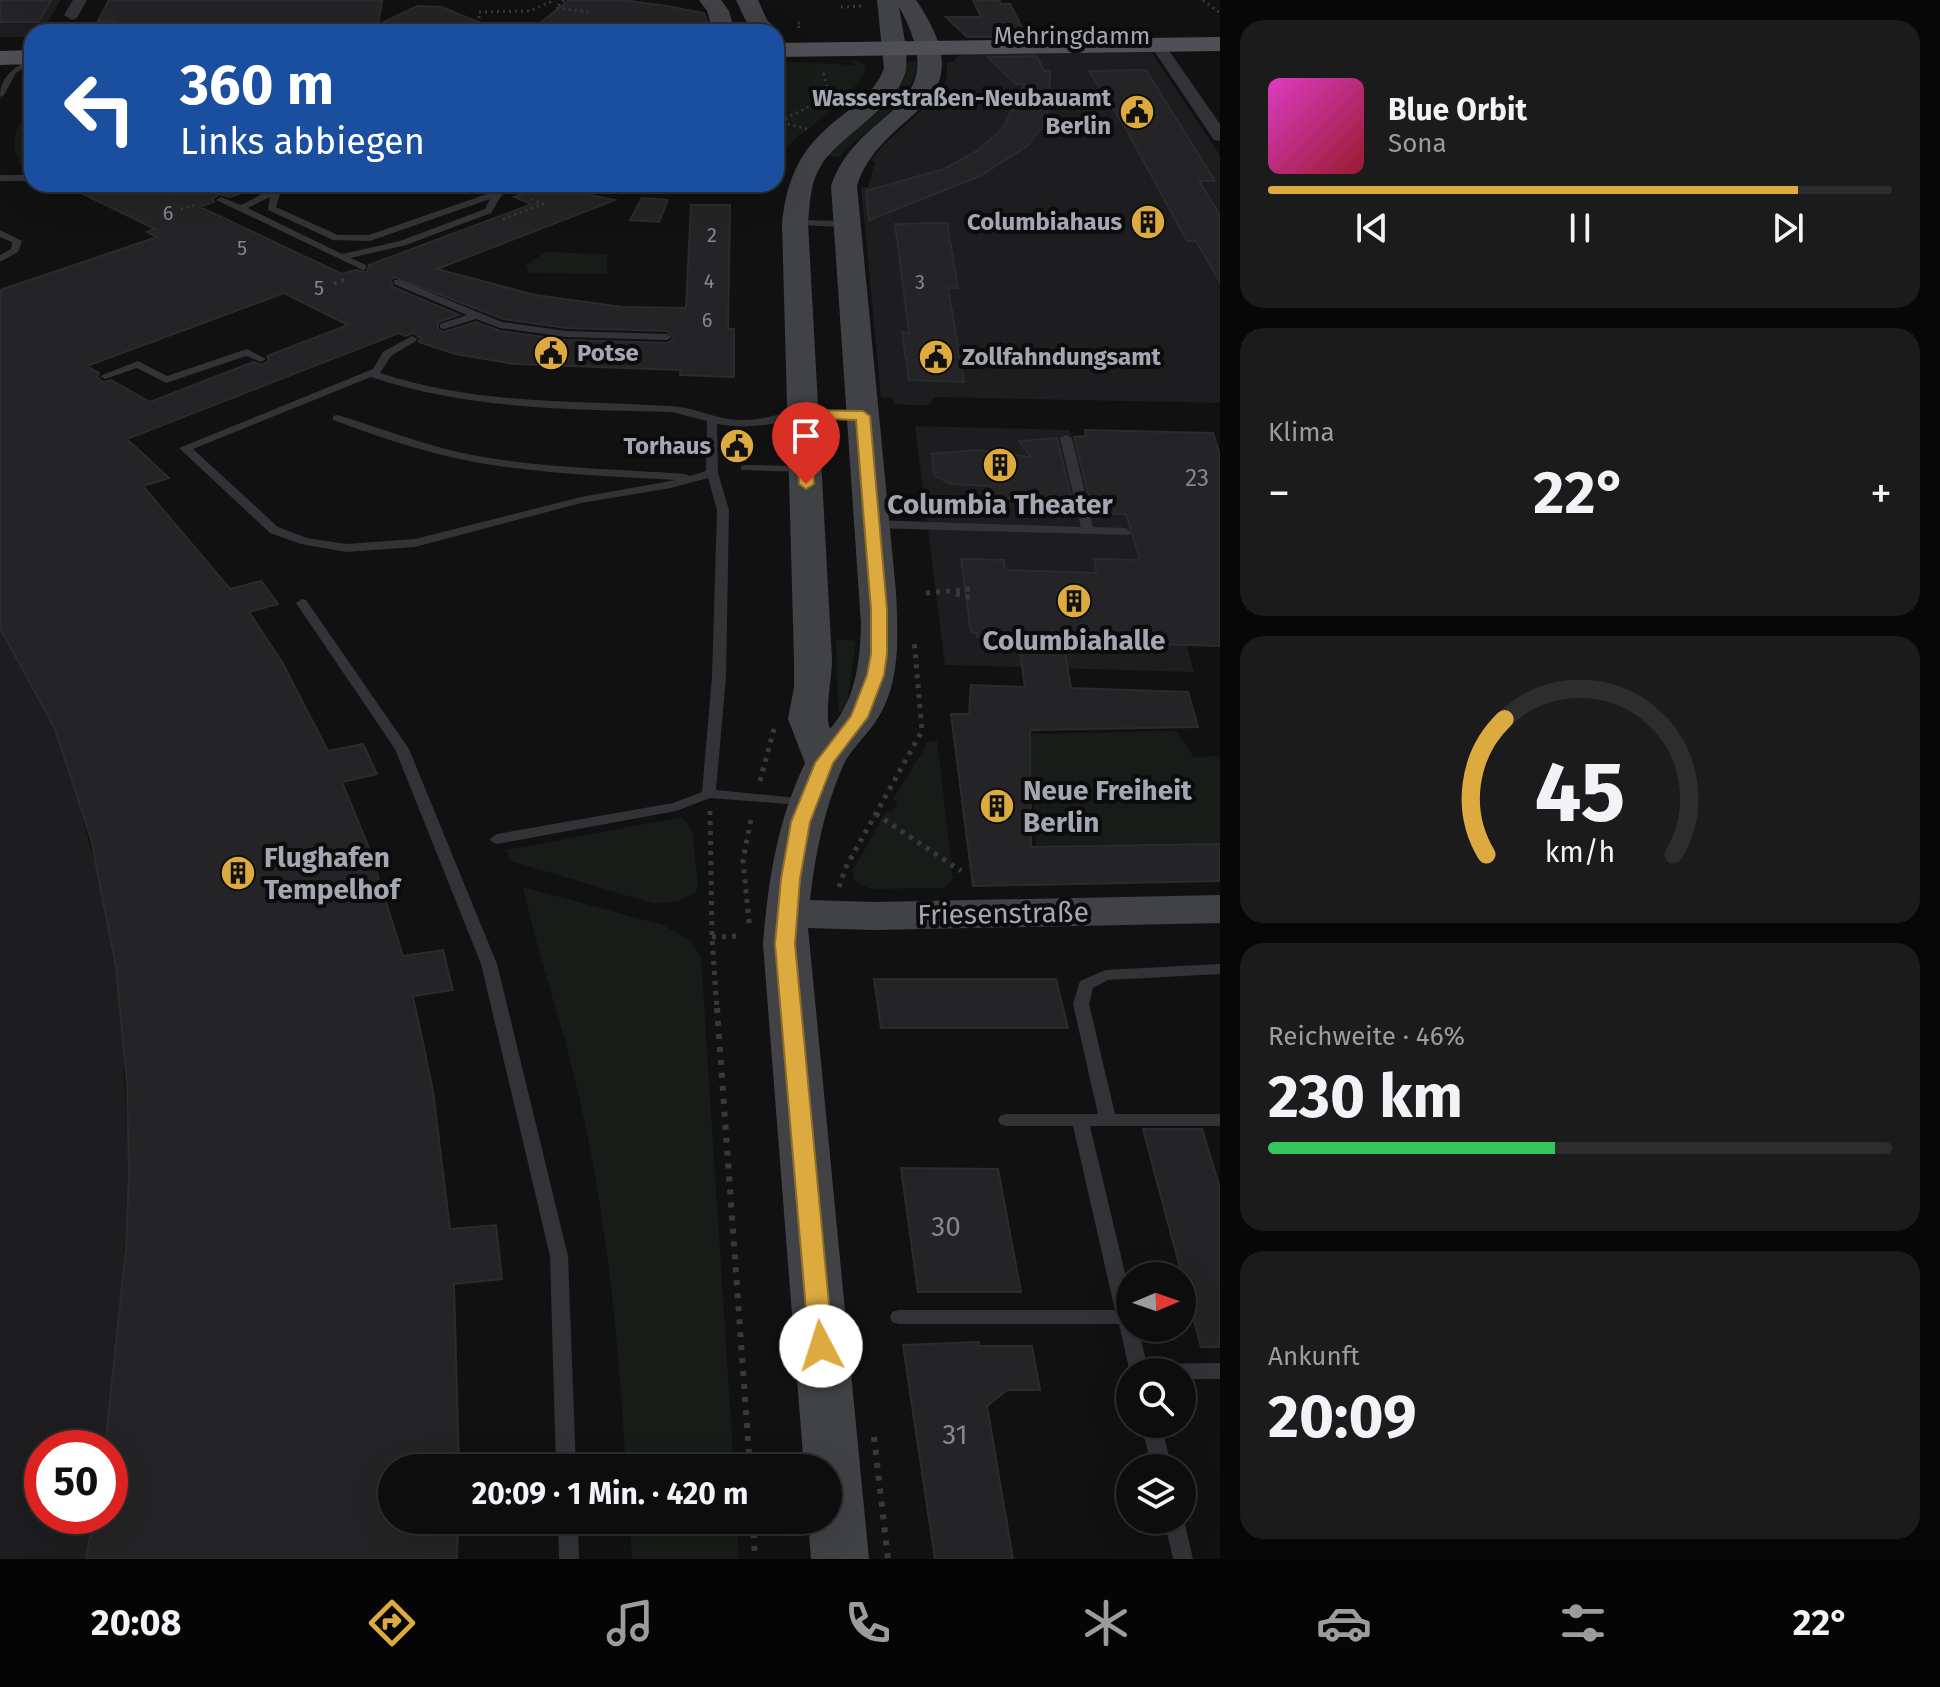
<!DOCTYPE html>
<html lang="de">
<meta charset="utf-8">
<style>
body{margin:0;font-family:"Fira Sans",sans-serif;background:#1b1b1c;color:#f1f3f6;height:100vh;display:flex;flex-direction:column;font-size:30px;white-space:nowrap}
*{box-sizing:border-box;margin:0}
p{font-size:26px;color:#9a9c9e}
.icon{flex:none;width:44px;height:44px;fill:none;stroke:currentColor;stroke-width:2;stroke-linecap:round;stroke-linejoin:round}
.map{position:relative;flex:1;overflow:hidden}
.details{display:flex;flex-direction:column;gap:20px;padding:20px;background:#070708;width:720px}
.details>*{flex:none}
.hud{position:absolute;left:24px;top:24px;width:760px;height:168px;border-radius:24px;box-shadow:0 8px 32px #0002,0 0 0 2px #2d2d2e;background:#1a4fa0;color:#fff;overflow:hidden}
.needle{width:52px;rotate:88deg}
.controls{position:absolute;left:1116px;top:1262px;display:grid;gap:16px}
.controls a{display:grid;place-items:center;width:80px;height:80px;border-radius:50%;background:#0d0d0e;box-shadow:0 8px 32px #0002,0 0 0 2px #2d2d2e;font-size:40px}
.speed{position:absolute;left:24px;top:1430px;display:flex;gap:16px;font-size:40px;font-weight:700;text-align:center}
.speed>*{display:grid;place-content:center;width:104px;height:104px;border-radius:50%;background:#0d0d0e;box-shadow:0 8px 32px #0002,0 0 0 2px #2d2d2e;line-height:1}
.speed .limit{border:12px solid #d22;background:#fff;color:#111}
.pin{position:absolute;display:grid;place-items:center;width:68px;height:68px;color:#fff;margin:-82px -34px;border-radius:50% 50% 50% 0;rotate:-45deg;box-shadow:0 0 8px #0007}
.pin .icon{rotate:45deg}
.me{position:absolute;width:88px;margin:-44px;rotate:355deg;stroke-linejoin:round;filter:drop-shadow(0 0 6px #0008)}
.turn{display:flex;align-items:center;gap:28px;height:168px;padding:0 24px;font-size:36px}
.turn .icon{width:104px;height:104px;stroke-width:2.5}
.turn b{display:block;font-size:56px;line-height:68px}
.big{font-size:60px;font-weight:700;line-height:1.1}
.details .tile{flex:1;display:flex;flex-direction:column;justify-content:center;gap:12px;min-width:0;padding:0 28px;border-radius:24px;background:#1b1b1c}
.details .dial{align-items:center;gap:0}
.dial svg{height:208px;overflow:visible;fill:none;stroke:#2d2d2e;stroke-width:7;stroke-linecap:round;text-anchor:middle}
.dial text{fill:#f1f3f6;stroke:none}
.song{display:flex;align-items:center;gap:24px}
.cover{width:96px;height:96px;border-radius:12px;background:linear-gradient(135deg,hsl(310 70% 55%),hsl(350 70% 35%))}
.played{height:8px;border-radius:4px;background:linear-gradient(90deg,#dcaa3f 85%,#2d2d2e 85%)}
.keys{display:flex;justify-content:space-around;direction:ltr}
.heat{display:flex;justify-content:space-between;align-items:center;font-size:44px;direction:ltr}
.charge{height:12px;border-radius:6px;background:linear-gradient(90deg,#34c759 46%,#2d2d2e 0)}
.trip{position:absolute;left:378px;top:1454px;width:464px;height:80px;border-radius:40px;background:#0d0d0e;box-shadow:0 8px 32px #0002,0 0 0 2px #2d2d2e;font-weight:700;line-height:80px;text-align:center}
.tab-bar{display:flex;height:128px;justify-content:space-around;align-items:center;background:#050506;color:#9a9c9e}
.tab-bar .icon{width:56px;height:56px}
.tab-bar .selected{color:#dcaa3f}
.tab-bar b{font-size:36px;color:#f1f3f6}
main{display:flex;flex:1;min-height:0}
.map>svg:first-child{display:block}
</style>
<main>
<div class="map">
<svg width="1220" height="1559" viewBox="0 0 1220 1559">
<rect width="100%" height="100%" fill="#111112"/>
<!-- built -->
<path fill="#1d1d1f" d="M 0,0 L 61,0 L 42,32 L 32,32 L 31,37 L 0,37 Z
M 1151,52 L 1220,155 L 1220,403 L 934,397 L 930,405 L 907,405 L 894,404 L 893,398 L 881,397 L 861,187 L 868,187 L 875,162 L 871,161 L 882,146 L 937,97 L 947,78 L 947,62 L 954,62 L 957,56 L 966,54 Z
M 915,426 L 1070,430 L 1090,501 L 1149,504 L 1194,672 L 945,665 Z
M 0,628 L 54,727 L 68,764 L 106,904 L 121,1008 L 129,1172 L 119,1339 L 105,1448 L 42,1448 L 42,1516 L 94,1516 L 86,1559 L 0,1559 Z"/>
<!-- green -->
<path fill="#171c18" d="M 776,61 L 855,65 L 854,62 L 831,61 L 857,61 L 866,66 C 862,92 807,127 787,147 L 776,149 Z
M 907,62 L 918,62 C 911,107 867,126 839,157 L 827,156 L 895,93 L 903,81 Z
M 32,100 L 32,172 L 24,170 C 5,141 18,128 32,100 Z
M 546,252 L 607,254 L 607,274 L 529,273 L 526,265 Z
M 838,639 L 856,641 L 846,712 L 843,714 L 838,711 L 836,641 Z
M 1176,731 L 1194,757 L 1220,756 L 1220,844 L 1036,847 L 1030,734 Z
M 937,740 L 953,879 L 944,888 L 870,889 L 854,880 L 853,870 L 886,811 L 892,812 L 898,802 L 893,799 L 926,746 L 924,743 Z
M 682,817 L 692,830 L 698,884 L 695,893 L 679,901 L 655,904 L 511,861 L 506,850 Z
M 523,887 L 663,925 L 692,942 L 701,958 L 734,1468 L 626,1468 C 618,1333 605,1195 571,1064 C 556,1005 536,947 523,887 Z
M 630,1520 L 737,1520 L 739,1559 L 632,1559 Z"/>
<!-- building -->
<path fill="#242426" stroke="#2b2b2e" stroke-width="2" fill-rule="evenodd" d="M 0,0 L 51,0 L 39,22 L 0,22 Z
M 109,0 L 382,0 L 378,25 L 417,6 L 442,7 L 502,32 L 95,32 L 115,21 L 98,21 Z
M 569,0 L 622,0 L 667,6 L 704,13 L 708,25 L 675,32 L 529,32 Z
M 973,0 L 999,0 L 1001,4 L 1010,4 L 1027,37 L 967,37 L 946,17 L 981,17 Z
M 1037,56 L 1044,71 L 1050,71 L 1049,106 L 1043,126 L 1027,146 L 980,176 L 869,220 L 866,191 L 944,169 L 977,151 L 1003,128 L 1024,84 L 1016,84 L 988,57 Z
M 1146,70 L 1215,181 L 1199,181 L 1220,215 L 1220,282 L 1196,241 L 1187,241 L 1126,129 L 1089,71 Z
M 63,184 L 145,184 L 169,195 L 185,189 L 194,192 L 200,184 L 256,184 L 256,188 L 230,197 L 219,194 L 213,199 L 214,202 L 200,207 L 342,274 L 355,270 L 367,272 L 369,265 L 532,204 L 514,197 L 544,186 L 615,200 L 437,269 L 535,295 L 622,307 L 686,308 L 691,205 L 730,205 L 728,329 L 734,329 L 734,377 L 680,375 L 680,370 L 514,364 L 455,354 L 419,342 L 420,338 L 414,333 L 405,336 L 399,333 L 127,439 L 169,478 L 143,486 L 230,589 L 261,581 L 278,604 L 249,612 L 282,662 L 328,751 L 363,744 L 377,774 L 342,782 L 369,848 L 403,956 L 443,950 L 453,990 L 413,996 L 433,1091 L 450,1229 L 496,1225 L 502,1279 L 454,1284 L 459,1468 L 392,1468 L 392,1520 L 458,1520 L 457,1559 L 86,1559 L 94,1516 L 110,1516 L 110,1448 L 105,1448 L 126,1248 L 129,1172 L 127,1084 L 116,967 L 91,839 L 54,727 L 0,628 L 0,290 L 157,237 L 147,232 L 155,229 ZM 394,277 L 503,319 L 566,328 L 667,331 L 675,338 L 667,343 L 566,340 L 500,331 L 476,322 L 443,332 L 438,330 L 438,322 L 459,315 L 393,287 L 391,280 ZM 284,293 L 348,325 L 267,356 L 269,360 L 263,365 L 253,362 L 150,402 L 111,380 L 103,382 L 97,377 L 99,373 L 87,366 Z
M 642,198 L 668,200 L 659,222 L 630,220 Z
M 947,223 L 958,288 L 948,288 L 964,382 L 909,380 L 902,332 L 909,333 L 895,224 Z
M 1085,430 L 1213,433 L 1220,455 L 1220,646 L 1063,641 L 1071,688 L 1188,692 L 1198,727 L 1030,730 L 1031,847 L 1220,844 L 1220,881 L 973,886 L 951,714 L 969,714 L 971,685 L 1025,687 L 1018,639 L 977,637 L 977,633 L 971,632 L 961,559 L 1004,560 L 1005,570 L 1097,573 L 1094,559 L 1140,560 L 1126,514 L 1093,513 L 1074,437 L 1086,436 Z
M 1057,438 L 1072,501 L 994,498 L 991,486 L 951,484 L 934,475 L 932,454 L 978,450 L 1031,457 L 1019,441 Z
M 874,979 L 1056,979 L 1068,1028 L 881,1028 Z
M 1143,1129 L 1202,1129 L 1220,1188 L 1220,1347 L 1201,1347 Z
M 901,1168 L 998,1169 L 1021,1292 L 918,1292 Z
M 979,1342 L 979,1346 L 1032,1346 L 1040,1390 L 1007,1390 L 987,1406 L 1013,1559 L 935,1559 L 903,1345 Z"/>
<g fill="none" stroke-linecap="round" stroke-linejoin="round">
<!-- path-far3 -->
<path stroke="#38393d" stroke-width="3" stroke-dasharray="2 4" stroke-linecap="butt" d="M 564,0 L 556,8 L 591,12
M 1203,0 L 1220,13
M 841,7 L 863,6
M 479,24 L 479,12 L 530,11 L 555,0
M 799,28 L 797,23 L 801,23
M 807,129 L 779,122 L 812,105 L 827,89 L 824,74 L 829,72
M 646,184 L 721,188 L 776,185
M 540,193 L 567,184
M 181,209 L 195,205
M 503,219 L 543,204 L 529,198"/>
<!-- path-far2 -->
<path stroke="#38393d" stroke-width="4" stroke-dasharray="3 5" stroke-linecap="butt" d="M 334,284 L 348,278"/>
<!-- path-far1 -->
<path stroke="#38393d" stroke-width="5" stroke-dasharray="4 6" stroke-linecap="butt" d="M 926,593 L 971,589
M 956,594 L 972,598
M 1024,640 L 1026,651
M 760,781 L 775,725
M 710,811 L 712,937 L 717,1010
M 876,814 L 961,871
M 839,887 L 846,867 L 922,731 L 914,639
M 749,923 L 743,860 L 752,814
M 712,937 L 739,936"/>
<!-- path -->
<path stroke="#38393d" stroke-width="6" stroke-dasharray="5 8" stroke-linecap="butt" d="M 717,1008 L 750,1468
M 874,1437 L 888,1559
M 753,1520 L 755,1559"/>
<!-- lane -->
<path fill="#323336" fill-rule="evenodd" d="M 41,26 L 65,26 L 69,28 L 65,30 L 38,30 L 37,28 Z
M 32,58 L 32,63 L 16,73 L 4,95 L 0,97 C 0,77 15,66 32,58 Z
M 0,175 L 32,175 L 32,181 L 0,181 Z
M 155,184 L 166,184 L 175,190 L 168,192 Z
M 183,184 L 193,184 L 196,187 L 192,190 Z
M 291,184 L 304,184 L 280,194 L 276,207 L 338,235 L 369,235 L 516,184 L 529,184 L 502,195 L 491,213 L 406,245 L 350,258 L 366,265 L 366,269 L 363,270 L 216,200 L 221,197 L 241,205 L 262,194 ZM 270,197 L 268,210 L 333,240 L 370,241 L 490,199 L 485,209 L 400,241 L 342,254 L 248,208 Z
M 795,220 L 846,221 L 851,224 L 846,227 L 792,225 L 790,223 Z
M 0,230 L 22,241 L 18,252 L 0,262 L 0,255 L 11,249 L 12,242 L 0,237 Z
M 394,280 L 400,280 L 502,322 L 566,331 L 667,334 L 672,337 L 667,340 L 566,337 L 500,328 L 476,319 L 444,329 L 440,328 L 440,324 L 467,315 L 394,284 Z
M 412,336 L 417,339 L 416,341 L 391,356 L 380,373 C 477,405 570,400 670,406 C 695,407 716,420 741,420 C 763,421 786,410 807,412 L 807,416 C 777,424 748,430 717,424 L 718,473 L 729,510 L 726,677 L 716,790 L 807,799 L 812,800 L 814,803 L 812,806 L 710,798 L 676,811 L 497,844 L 492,842 L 490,839 L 497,834 L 673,803 L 702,792 L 712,677 L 717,510 L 708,478 L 671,488 L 581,503 L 415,547 L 346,552 L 301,544 L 270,533 L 179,448 L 373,369 L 383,352 ZM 371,377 C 471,410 568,409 672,412 L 707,421 L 706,471 L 690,476 L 685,474 C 614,469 542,468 472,455 C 425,446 382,428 337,415 L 333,416 L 333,420 C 379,437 426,453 474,462 C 541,474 609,476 676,480 L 581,497 L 415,539 L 346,544 L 307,538 L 278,527 L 193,449 Z
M 247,349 L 266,359 L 261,362 L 246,356 L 166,383 L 137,368 L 105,379 L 100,376 L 138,361 L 167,376 Z
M 1066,435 L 1072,438 L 1093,527 L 1125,528 L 1131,532 L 1129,535 L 872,528 L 866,524 L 872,520 L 1081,527 L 1060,438 Z
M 745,465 L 805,466 L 811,469 L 805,472 L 741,470 L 741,466 Z
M 302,599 L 306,600 L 409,749 L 497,964 L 568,1256 L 576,1468 L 556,1468 L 550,1256 L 481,964 L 395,749 L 296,603 Z
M 1220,964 L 1220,974 L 1108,980 L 1093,988 L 1089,1004 L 1115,1114 L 1220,1114 L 1220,1126 L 1090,1126 L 1130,1294 L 1130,1328 L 1138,1328 L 1147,1364 L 1220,1363 L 1220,1379 L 1182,1379 L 1182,1372 L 1130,1373 L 1119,1324 L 899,1324 L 892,1322 L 890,1317 L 892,1312 L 899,1310 L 1115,1310 L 1073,1126 L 1006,1126 L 1000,1124 L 998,1120 L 1000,1116 L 1006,1114 L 1098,1114 L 1073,1004 L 1080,981 L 1105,970 Z
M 1141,1424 L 1161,1424 L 1172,1468 L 1152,1468 Z
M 1182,1515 L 1184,1520 L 1193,1559 L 1173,1559 L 1164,1520 L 1182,1520 Z
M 558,1520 L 578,1520 L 579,1559 L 559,1559 Z"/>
<!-- street -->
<path fill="#323336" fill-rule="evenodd" d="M 73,0 L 87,0 L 77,18 L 72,20 L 64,15 Z
M 1158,40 L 1163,42 L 1220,124 L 1220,141 L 1214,140 L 1150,45 Z"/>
<!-- secondary -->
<path fill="#404246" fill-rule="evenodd" d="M 699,0 L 721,0 L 729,11 L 735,32 L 713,32 L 707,11 Z
M 736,0 L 758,0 L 767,20 L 780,32 L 777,37 L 776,32 C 747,32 748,25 736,0 Z
M 877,0 L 916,0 C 991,110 882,106 857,186 L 896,592 C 898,634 901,681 878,718 C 867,736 850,749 842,768 C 824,810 815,855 810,900 L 874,902 L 1220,895 L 1220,923 L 874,930 L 808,928 L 869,1559 L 811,1559 L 808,1520 L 828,1520 L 828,1468 L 804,1468 L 763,944 C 768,882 777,821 805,763 L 788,719 L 794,687 L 794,660 L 782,223 C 786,186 796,156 825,130 C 846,110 874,97 884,68 ZM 899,7 C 958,113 859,104 831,186 L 861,624 C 860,662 856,699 830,729 C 824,714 832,679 832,660 L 808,223 C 810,202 810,182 822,164 C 841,135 903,102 906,68 C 908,50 902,26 899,7 Z"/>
<!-- primary -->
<path fill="#4e5055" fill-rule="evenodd" d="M 1220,37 L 1220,51 L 776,57 L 776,43 Z
M 32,50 L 32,64 L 0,65 L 0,51 Z"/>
</g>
<!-- route -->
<path fill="#dcaa3f" stroke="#8f6e29" stroke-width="2" d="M 803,410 L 863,411 L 870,416 L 887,610 L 887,654 L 884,675 L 868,717 L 833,763 L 810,822 L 800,879 L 795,944 L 833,1346 L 829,1353 L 821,1356 L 812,1353 L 809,1346 L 775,944 L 781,879 L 791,822 L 815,763 L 851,716 L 867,675 L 871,654 L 871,610 L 856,420 L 811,418 L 814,484 L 806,489 L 799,484 L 796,414 Z"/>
<!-- icons -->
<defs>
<g id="civic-disc" transform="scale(1.8)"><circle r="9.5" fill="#dcaa3f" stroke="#0c0c0d"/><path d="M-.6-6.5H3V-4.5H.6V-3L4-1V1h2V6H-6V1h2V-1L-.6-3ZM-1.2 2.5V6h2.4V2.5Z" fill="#111"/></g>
<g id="building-disc" transform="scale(1.8)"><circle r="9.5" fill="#dcaa3f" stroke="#0c0c0d"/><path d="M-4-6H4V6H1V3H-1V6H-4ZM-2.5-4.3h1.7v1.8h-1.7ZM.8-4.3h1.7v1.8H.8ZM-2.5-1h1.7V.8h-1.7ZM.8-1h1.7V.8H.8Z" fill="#111"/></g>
</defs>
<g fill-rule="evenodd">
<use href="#civic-disc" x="1137" y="112"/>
<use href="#building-disc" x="1148" y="222"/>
<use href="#civic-disc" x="551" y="353"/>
<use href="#civic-disc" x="936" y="357"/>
<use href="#civic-disc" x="737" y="446"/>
<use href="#building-disc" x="1000" y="465"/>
<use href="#building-disc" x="1074" y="601"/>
<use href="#building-disc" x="997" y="806"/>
<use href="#building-disc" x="238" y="873"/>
</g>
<g text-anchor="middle" stroke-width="8" stroke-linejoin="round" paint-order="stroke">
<!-- far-number labels -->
<g font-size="20" fill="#82868e">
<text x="168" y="220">6</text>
<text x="712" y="242">2</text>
<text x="242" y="255">5</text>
<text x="709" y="288">4</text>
<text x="920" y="289">3</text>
<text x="319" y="295">5</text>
<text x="707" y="327">6</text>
</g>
<!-- far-street labels -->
<g font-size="24" fill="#a3a7b1" stroke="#0c0c0d">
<text x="1072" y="44">Mehringdamm</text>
</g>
<!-- far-poi labels -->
<g font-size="24" font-weight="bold" fill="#a3a7b1" stroke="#0c0c0d" text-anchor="end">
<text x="1111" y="106">Wasserstraßen-Neubauamt<tspan x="1111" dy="28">Berlin</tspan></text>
<text x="1122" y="230">Columbiahaus</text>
<text x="577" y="361" text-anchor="start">Potse</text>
<text x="962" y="365" text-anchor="start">Zollfahndungsamt</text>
<text x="711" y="454">Torhaus</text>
</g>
<!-- number labels -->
<g font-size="24" fill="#82868e">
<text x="1197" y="486">23</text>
</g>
<!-- poi labels -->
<g font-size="28" font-weight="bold" fill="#a3a7b1" stroke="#0c0c0d">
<text x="1000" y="514">Columbia Theater</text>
<text x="1074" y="650">Columbiahalle</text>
<text x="1023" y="800" text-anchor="start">Neue Freiheit<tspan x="1023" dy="32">Berlin</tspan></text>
<text x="264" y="867" text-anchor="start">Flughafen<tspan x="264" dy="32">Tempelhof</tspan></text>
</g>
<!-- street labels -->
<g font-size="28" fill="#a3a7b1" stroke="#0c0c0d">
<text transform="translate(1003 913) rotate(-1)" y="10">Friesenstraße</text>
</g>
<!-- near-number labels -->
<g font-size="28" fill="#82868e">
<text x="946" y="1236">30</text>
<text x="955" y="1444">31</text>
</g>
</g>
</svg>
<div class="controls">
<a><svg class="needle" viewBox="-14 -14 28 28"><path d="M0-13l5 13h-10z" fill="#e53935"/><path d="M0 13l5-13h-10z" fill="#9a9c9e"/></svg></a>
<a><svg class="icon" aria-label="search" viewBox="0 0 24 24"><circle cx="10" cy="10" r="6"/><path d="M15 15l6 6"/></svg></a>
<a><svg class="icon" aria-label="layers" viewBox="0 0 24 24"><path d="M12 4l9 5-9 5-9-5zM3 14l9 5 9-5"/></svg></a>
</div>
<div class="speed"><div class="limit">50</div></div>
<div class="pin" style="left:806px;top:484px;background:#d93025"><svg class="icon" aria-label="arrive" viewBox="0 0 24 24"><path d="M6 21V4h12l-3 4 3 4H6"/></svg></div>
<svg class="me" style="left:821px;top:1346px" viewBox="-20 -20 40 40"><circle r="19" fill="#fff"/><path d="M0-13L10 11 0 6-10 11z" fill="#dcaa3f"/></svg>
<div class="trip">20:09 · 1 Min. · 420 m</div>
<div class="hud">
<div class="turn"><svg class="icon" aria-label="left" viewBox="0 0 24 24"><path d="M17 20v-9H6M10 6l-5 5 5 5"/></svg><div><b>360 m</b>Links abbiegen</div></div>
</div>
</div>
<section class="details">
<div class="tile">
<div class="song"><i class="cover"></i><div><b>Blue Orbit</b><p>Sona</p></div></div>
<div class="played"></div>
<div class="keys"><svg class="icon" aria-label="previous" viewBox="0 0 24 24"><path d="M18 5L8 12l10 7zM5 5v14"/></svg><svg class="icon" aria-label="pause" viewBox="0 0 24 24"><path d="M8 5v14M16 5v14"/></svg><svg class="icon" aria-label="next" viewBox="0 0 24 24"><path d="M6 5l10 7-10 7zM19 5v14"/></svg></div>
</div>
<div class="tile"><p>Klima</p>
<div class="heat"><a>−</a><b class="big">22°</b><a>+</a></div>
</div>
<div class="tile dial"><svg viewBox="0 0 100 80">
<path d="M14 69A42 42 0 1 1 86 69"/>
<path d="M14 69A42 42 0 0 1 21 17" stroke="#dcaa3f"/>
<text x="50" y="56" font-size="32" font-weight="700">45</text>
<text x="50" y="72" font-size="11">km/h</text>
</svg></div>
<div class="tile"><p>Reichweite · 46%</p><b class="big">230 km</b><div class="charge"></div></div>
<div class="tile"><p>Ankunft</p><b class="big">20:09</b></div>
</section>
</main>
<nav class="tab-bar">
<b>20:08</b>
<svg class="icon selected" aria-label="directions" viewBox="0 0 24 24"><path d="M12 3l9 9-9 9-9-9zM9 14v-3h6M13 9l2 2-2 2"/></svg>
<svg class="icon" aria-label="music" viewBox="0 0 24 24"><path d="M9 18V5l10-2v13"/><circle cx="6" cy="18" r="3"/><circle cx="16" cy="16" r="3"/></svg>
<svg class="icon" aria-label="phone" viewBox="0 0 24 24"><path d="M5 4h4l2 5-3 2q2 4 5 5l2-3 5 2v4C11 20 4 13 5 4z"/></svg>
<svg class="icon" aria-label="climate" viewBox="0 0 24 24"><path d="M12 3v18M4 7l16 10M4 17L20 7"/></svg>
<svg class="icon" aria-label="car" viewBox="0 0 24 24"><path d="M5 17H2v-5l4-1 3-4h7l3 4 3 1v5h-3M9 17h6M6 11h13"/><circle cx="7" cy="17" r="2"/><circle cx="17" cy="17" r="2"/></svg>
<svg class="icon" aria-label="filters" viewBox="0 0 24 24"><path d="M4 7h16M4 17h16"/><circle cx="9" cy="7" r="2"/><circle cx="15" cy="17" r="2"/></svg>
<b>22°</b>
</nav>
